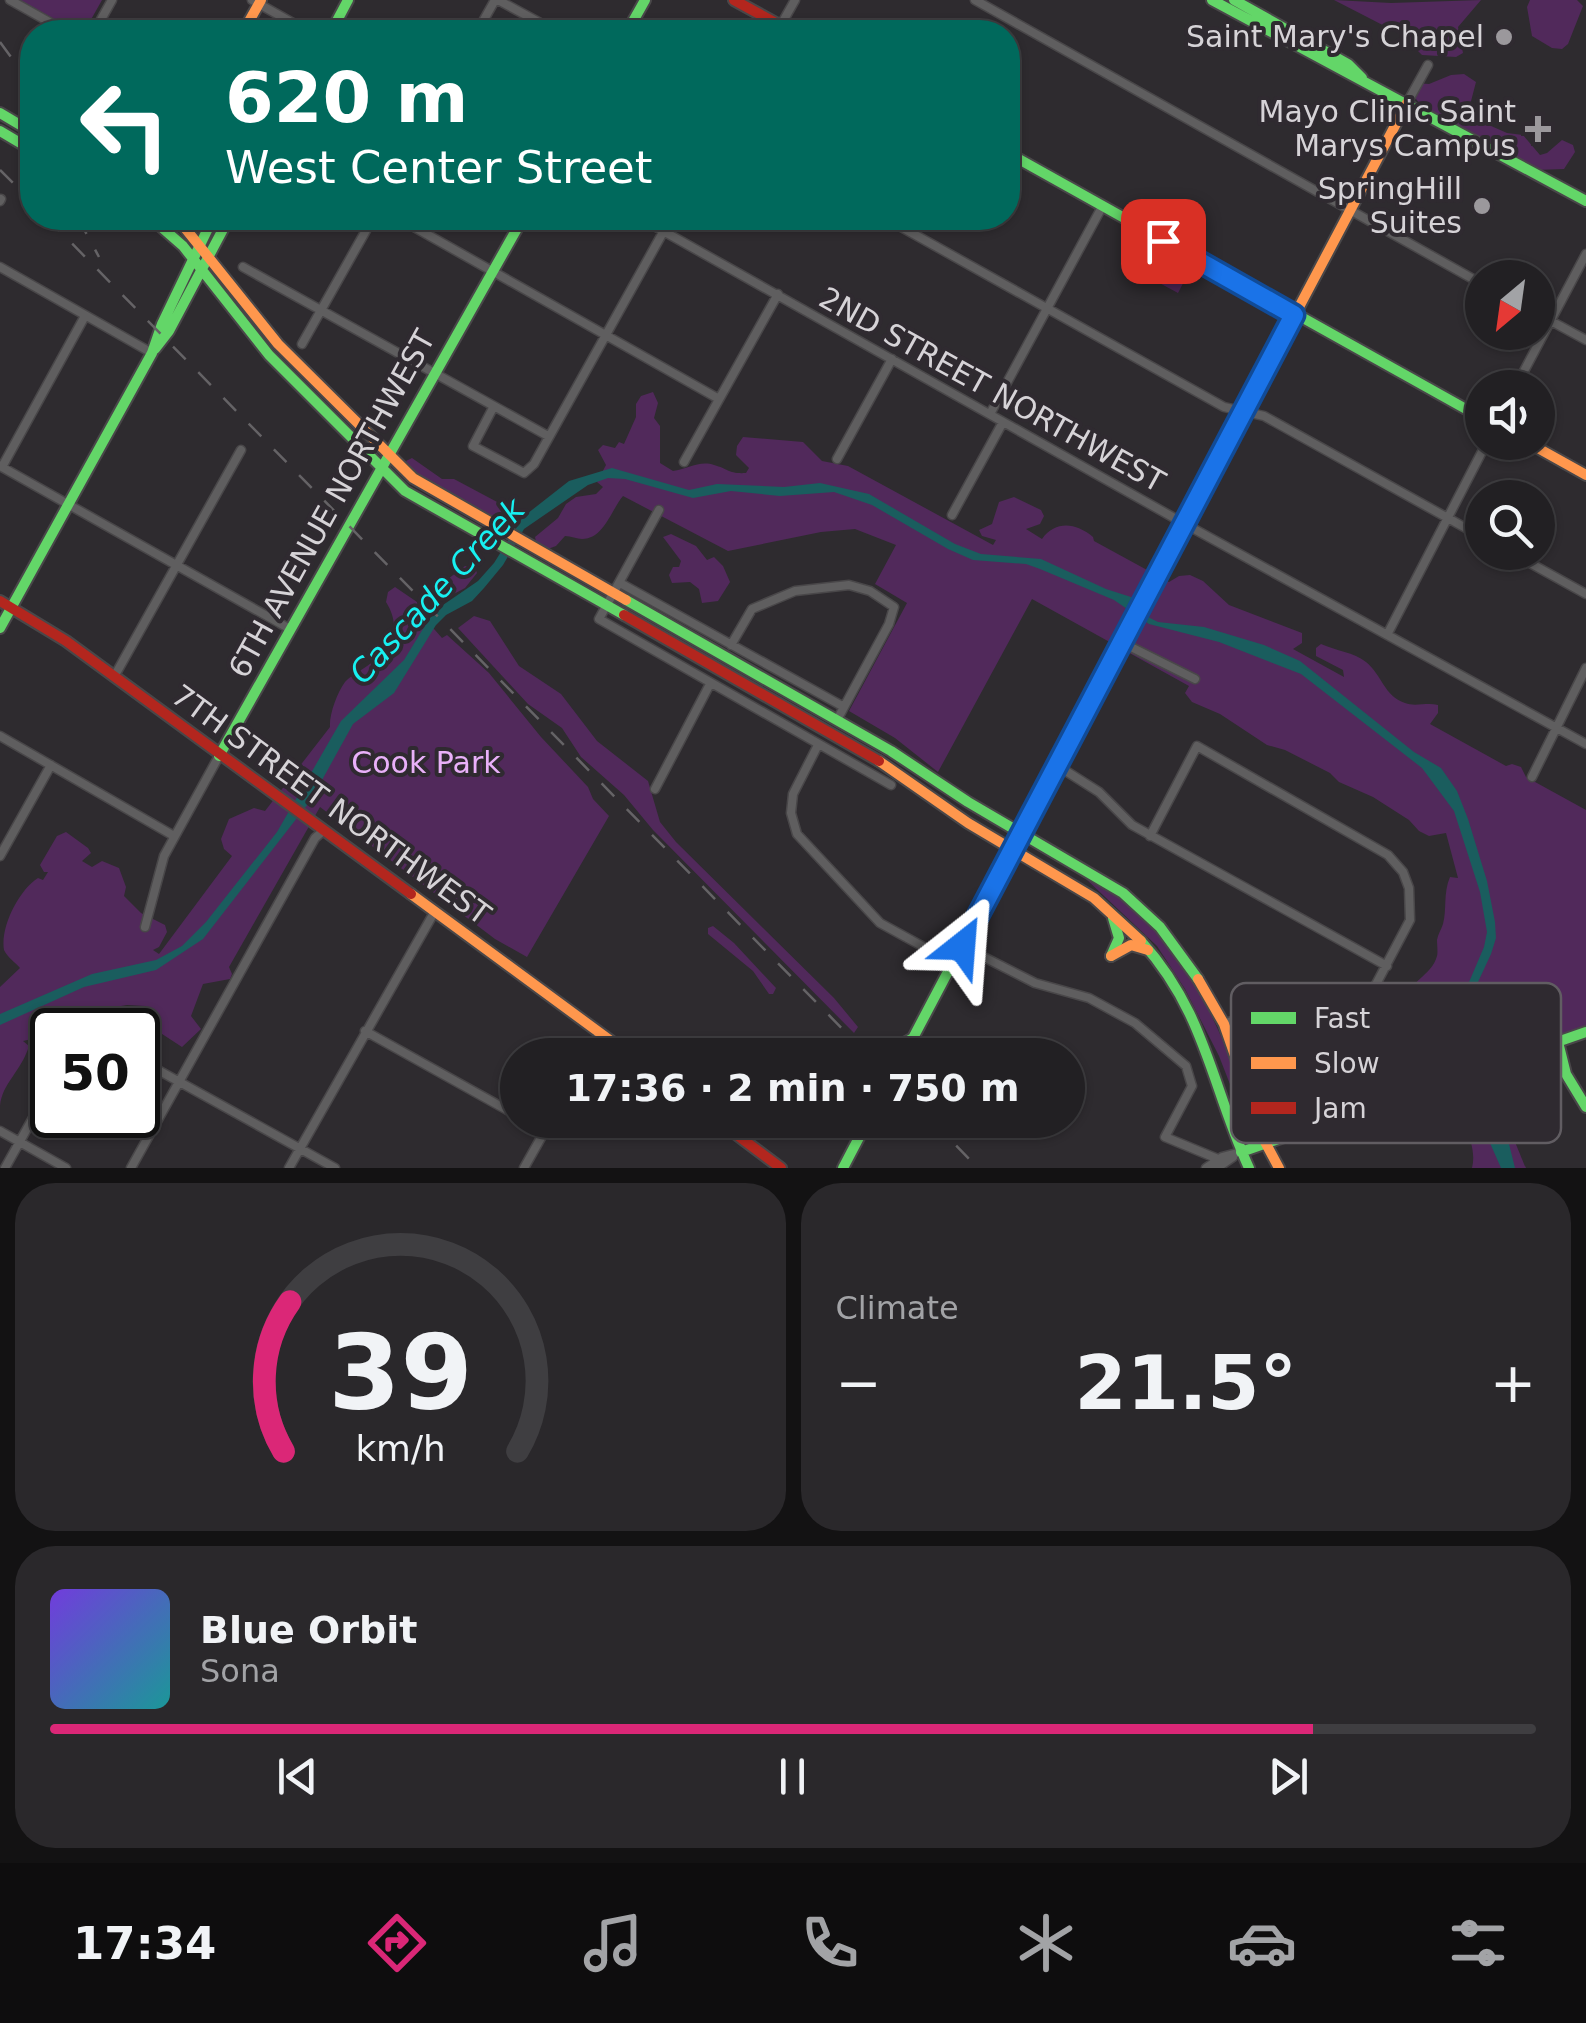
<!DOCTYPE html>
<meta charset="utf-8">
<style>
body{margin:0;font-family:"DejaVu Sans",sans-serif;background:#2a282b;color:#f1f3f6;height:100vh;display:flex;flex-direction:column;font-size:38px;white-space:nowrap}
*{box-sizing:border-box;margin:0}
p{font-size:32px;color:#a2a3a6}
.icon{flex:none;width:55px;height:55px;fill:none;stroke:currentColor;stroke-width:2;stroke-linecap:round;stroke-linejoin:round}
.map{position:relative;height:1168px;overflow:hidden}
.side{display:flex;flex-direction:column;gap:15px;padding:15px;background:#131213;flex:1}
.side>*{flex:none}
.banner{position:absolute;left:20px;top:20px;width:1000px;height:210px;border-radius:40px;box-shadow:0 2px 8px #0004,0 0 0 2px #3f3e41;background:#00695c;color:#fff;overflow:hidden}
.needle{width:65px;rotate:209deg}
.tools{position:absolute;left:1465px;top:260px;display:grid;gap:20px}
.tools a{display:grid;place-items:center;width:90px;height:90px;border-radius:50%;background:#222023;box-shadow:0 2px 8px #0004,0 0 0 2px #3f3e41;font-size:50px}
.speed{position:absolute;left:30px;top:1008px;display:flex;gap:20px;font-size:50px;font-weight:700;text-align:center}
.speed>*{display:grid;place-content:center;width:130px;height:130px;border-radius:50%;background:#222023;box-shadow:0 2px 8px #0004,0 0 0 2px #3f3e41;line-height:1}
.speed .limit{border:5px solid #111;border-radius:15px;background:#fff;color:#111}
.pin{position:absolute;display:grid;place-items:center;width:85px;height:85px;color:#fff;margin:-42px;border-radius:20px;box-shadow:0 5px 15px #0006}
.me{position:absolute;width:110px;margin:-55px;rotate:28deg;stroke-linejoin:round;filter:drop-shadow(0 0 8px #0008)}
.turn{display:flex;align-items:center;gap:35px;height:210px;padding:0 40px;font-size:45px}
.turn .icon{width:130px;height:130px;stroke-width:2.5}
.turn b{display:block;font-size:70px;line-height:85px}
.big{font-size:75px;font-weight:800;line-height:1.1}
.side .card{flex:1;display:flex;flex-direction:column;justify-content:center;gap:15px;min-width:0;padding:0 35px;border-radius:40px;background:#2a282b}
.side .dial{align-items:center;gap:0}
.dial svg{height:260px;overflow:visible;fill:none;stroke:#3f3e41;stroke-width:7;stroke-linecap:round;text-anchor:middle}
.dial text{fill:#f1f3f6;stroke:none}
.song{display:flex;align-items:center;gap:30px}
.cover{width:120px;height:120px;border-radius:15px;background:linear-gradient(135deg,hsl(260 70% 55%),hsl(180 70% 35%))}
.played{height:10px;border-radius:5px;background:linear-gradient(90deg,#db2777 85%,#3f3e41 85%)}
.keys{display:flex;justify-content:space-around;direction:ltr}
.heat{display:flex;justify-content:space-between;align-items:center;font-size:55px;direction:ltr}
.side .tiles{flex:1;display:grid;gap:15px;grid-template-columns:1fr 1fr}
.card:last-child{grid-column:span 2}
.trip{position:absolute;left:500px;top:1038px;width:585px;height:100px;border-radius:50px;background:#222023;box-shadow:0 2px 8px #0004,0 0 0 2px #3f3e41;font-weight:800;line-height:100px;text-align:center}
.menu{display:flex;height:160px;justify-content:space-around;align-items:center;background:#0e0d0e;color:#a2a3a6}
.menu .icon{width:70px;height:70px}
.menu .selected{color:#db2777}
.menu b{font-size:45px;color:#f1f3f6}
.map>svg:first-child{display:block}
</style>
<div class="map">
<svg width="1586" height="1168" viewBox="0 0 1586 1168">
<rect width="100%" height="100%" fill="#2e2b2f"/>
<!-- green -->
<path fill="#51295b" d="M 20,0 L 102,0 L 84,32 L 78,32 Z
M 1334,0 L 1391,3 L 1481,0 L 1458,27 L 1463,53 L 1456,57 L 1422,55 L 1402,35 Z
M 1530,0 L 1577,0 L 1583,6 L 1568,44 L 1562,49 L 1552,48 L 1532,36 L 1527,7 Z
M 1464,74 L 1476,82 L 1470,105 L 1473,118 L 1507,133 L 1523,135 L 1540,155 L 1547,153 L 1562,140 L 1573,145 L 1575,152 L 1564,169 L 1535,170 L 1421,105 L 1411,93 L 1415,83 L 1429,84 L 1451,75 Z
M 1166,254 L 1191,268 L 1178,293 L 1152,279 Z
M 653,392 L 658,403 L 654,418 L 660,426 L 660,463 L 673,471 C 687,469 700,460 714,465 C 729,469 728,474 746,473 L 749,468 L 736,455 L 737,446 L 743,437 L 803,442 L 822,461 L 848,466 L 993,545 L 996,540 L 982,536 L 979,530 L 992,524 L 999,502 L 1014,497 L 1041,510 L 1044,516 L 1040,524 L 1026,529 L 1042,539 C 1056,520 1076,523 1093,537 L 1094,541 L 1169,582 L 1179,576 L 1190,575 L 1203,581 L 1229,605 L 1302,633 L 1302,643 L 1293,649 L 1344,677 L 1343,670 L 1316,656 L 1316,648 L 1321,644 C 1336,651 1354,652 1366,662 C 1382,675 1384,696 1405,703 C 1415,707 1427,702 1438,705 L 1438,713 L 1430,724 L 1506,766 L 1512,764 L 1521,767 L 1526,777 L 1586,810 L 1586,1032 L 1471,1072 C 1460,1066 1450,1065 1440,1059 C 1428,1052 1439,1056 1426,1050 C 1405,1040 1385,1052 1368,1025 L 1374,1012 L 1391,1013 L 1412,1025 L 1422,1007 L 1413,1002 L 1408,994 C 1414,979 1432,974 1437,956 C 1438,953 1437,943 1437,940 C 1438,934 1441,930 1443,924 C 1447,910 1443,893 1450,877 L 1458,878 L 1446,833 L 1429,836 L 1419,831 L 1409,820 L 1373,797 L 1339,782 L 1330,773 L 1285,750 L 1267,745 L 1220,714 L 1192,702 L 1185,693 L 1189,686 L 1032,599 L 938,772 L 895,738 L 849,711 L 907,603 L 875,584 L 896,545 L 855,529 L 821,532 L 728,551 L 623,496 C 611,510 604,539 582,539 C 577,539 571,536 565,536 L 556,546 L 545,550 L 537,546 L 535,537 L 558,518 L 566,504 L 576,497 L 596,494 L 603,487 L 597,482 L 606,465 L 598,450 L 603,445 L 615,448 L 619,442 L 624,444 L 636,417 L 636,404 L 641,396 Z
M 412,458 L 442,479 L 454,479 L 499,503 L 508,518 L 497,520 C 475,508 416,482 406,461 Z
M 671,534 L 696,546 L 707,560 L 714,557 L 723,566 L 730,582 L 718,601 L 702,603 L 699,589 L 690,582 L 672,583 L 669,575 L 673,567 L 679,567 L 681,561 L 663,537 Z
M 465,566 L 475,568 L 477,573 L 465,588 L 435,604 L 424,592 L 428,587 L 444,582 Z
M 395,587 L 417,602 L 429,616 L 427,621 L 442,638 L 447,635 L 489,673 L 541,737 L 588,787 L 593,799 L 609,816 L 527,957 L 495,939 L 320,807 L 229,967 L 232,974 L 230,979 L 203,984 L 191,1016 L 201,1029 L 182,1047 L 159,1032 L 145,1006 L 127,1005 L 98,1010 L 90,1023 L 82,1019 L 70,1030 L 52,1030 L 52,1034 L 23,1041 L 29,1046 C 21,1072 2,1083 0,1106 L 0,987 L 20,968 C 16,963 7,957 4,950 C 0,927 19,890 38,878 L 43,880 L 48,872 L 44,872 L 40,865 L 57,836 L 66,832 L 88,848 L 91,853 L 82,861 L 92,867 L 102,861 L 119,868 L 126,887 L 124,896 L 141,913 L 165,925 L 167,932 L 159,947 L 153,950 L 159,954 L 232,856 L 224,849 L 221,839 L 229,819 L 254,808 L 265,811 L 330,727 C 329,715 337,693 345,682 C 352,674 363,670 371,663 C 394,645 401,626 386,602 L 388,592 Z
M 474,616 L 490,621 L 519,666 L 561,694 L 597,741 L 648,781 L 660,822 L 676,842 L 834,998 L 858,1027 L 854,1033 L 653,830 L 624,795 L 581,757 L 562,728 L 528,704 L 458,628 Z
M 1086,879 C 1099,887 1115,893 1127,903 C 1192,960 1232,1044 1250,1127 L 1247,1128 L 1219,1056 L 1185,989 L 1157,946 Z
M 713,926 L 734,943 L 776,988 L 773,994 L 769,994 L 753,971 L 708,934 L 708,928 Z
M 1461,1088 C 1498,1087 1514,1141 1526,1168 L 1472,1168 C 1478,1145 1461,1120 1454,1098 Z"/>
<!-- water -->
<path fill="#1a5d5e" d="M 612,468 L 689,490 L 717,484 L 784,487 L 820,483 L 869,494 L 955,544 L 981,554 L 1041,559 L 1106,589 L 1131,597 L 1150,618 L 1158,622 L 1204,627 L 1264,645 L 1300,661 L 1414,752 L 1441,768 L 1457,791 L 1468,819 L 1487,881 L 1495,922 L 1496,938 L 1491,954 L 1465,1010 L 1463,1029 L 1482,1097 L 1509,1144 L 1515,1168 L 1501,1168 L 1468,1093 L 1449,1029 L 1484,947 L 1487,932 L 1480,892 L 1454,811 L 1422,768 L 1301,674 L 1219,642 L 1149,624 L 1114,600 L 1040,569 L 1026,564 L 973,560 L 948,549 L 872,505 L 834,492 L 780,496 L 731,491 L 693,498 L 625,479 L 608,478 L 588,485 L 524,529 L 503,565 L 484,588 L 472,601 L 446,615 L 436,625 L 394,693 L 353,724 L 311,800 L 203,939 L 156,970 L 84,987 L 0,1025 L 0,1014 L 92,974 L 156,960 L 182,946 L 206,922 L 277,832 L 341,721 L 404,660 L 429,619 L 443,605 L 478,581 L 494,563 L 523,517 L 569,481 Z"/>
<g fill="none" stroke-linecap="round" stroke-linejoin="round">
<!-- street casing -->
<g stroke="#494749" stroke-width="11">
<path id="street" d="M 10,0 L 67,32
M 252,0 L 309,32
M 498,0 L 557,32
M 975,0 L 1482,284
M 94,32 L 112,0
M 477,32 L 495,0
M 777,32 L 795,0
M 1407,103 L 1428,65
M 0,201 L 1,199
M 398,218 L 719,399
M 640,218 L 1185,524 L 1586,744
M 885,218 L 1224,407 L 1264,416 L 1482,537
M 0,267 L 152,353
M 243,267 L 548,436
M 1538,314 L 1586,340
M 302,344 L 373,218
M 1515,388 L 1586,254
M 494,406 L 473,446 L 524,473 L 534,464 L 671,218
M 990,414 L 1102,207
M 837,459 L 892,359
M 684,462 L 778,294
M 0,466 L 290,629
M 2,467 L 85,316
M 659,510 L 599,619 L 891,785
M 952,515 L 1003,422
M 1510,552 L 1586,594
M 620,583 L 844,707
M 1388,633 L 1487,442
M 1123,643 L 1195,679
M 731,645 L 752,609 L 795,591 L 849,585 L 870,591 L 894,607 L 889,624 L 837,720
M 114,677 L 241,450
M 0,736 L 174,836
M 818,745 L 793,794 L 791,813 L 797,834 L 880,923 L 953,963
M 1058,766 L 1099,792 L 1132,825 L 1387,966
M 1532,777 L 1586,668
M 655,789 L 710,684
M 1150,836 L 1197,746 L 1388,855 L 1403,872 L 1409,888 L 1410,920 L 1337,1058
M 0,856 L 51,765
M 145,927 L 164,856 L 219,756
M 962,946 L 1035,983 L 1089,998 L 1135,1023 L 1186,1066 L 1192,1086 L 1165,1137 L 1218,1159
M 1224,1024 L 1245,1016 L 1257,1017 L 1344,1063 L 1356,1075 L 1369,1105
M 83,1030 L 84,1030
M 365,1031 L 518,1116
M 587,1055 L 600,1033
M 138,1059 L 335,1168
M 524,1120 L 544,1131
M 0,1131 L 66,1168
M 5,1168 L 52,1084
M 131,1168 L 315,838 L 323,831
M 289,1168 L 435,911
M 524,1168 L 551,1120
M 1206,1168 L 1222,1157 L 1241,1152
M 1217,1168 L 1233,1157"/>
</g>
<!-- fast casing -->
<g stroke="#494749" stroke-width="14">
<path id="fast" d="M 1212,0 L 1586,201
M 1234,0 L 1348,64 L 1362,78
M 331,32 L 348,0
M 627,32 L 645,0
M 0,113 L 32,132
M 0,131 L 32,150
M 1008,153 L 1482,418
M 151,218 L 183,246 L 269,355 L 405,491 L 624,615
M 181,221 L 198,224 L 209,218
M 155,349 L 169,331 L 229,218
M 626,600 L 891,751 L 968,802 L 1123,893 L 1160,927 L 1198,979
M 0,628 L 152,353 L 162,324 L 213,218
M 219,756 L 523,218
M 1141,941 C 1206,1013 1211,1085 1249,1168
M 1111,956 L 1119,938 L 1113,918
M 1558,1042 L 1566,1074 L 1586,1107
M 897,1055 L 904,1043 L 913,1038 L 1198,498
M 911,1055 L 913,1038
M 1241,1152 L 1586,1032
M 843,1168 L 864,1128 L 872,1126 L 875,1120"/>
</g>
<!-- slow casing -->
<g stroke="#494749" stroke-width="14">
<path id="slow" d="M 243,32 L 261,0
M 177,218 L 278,344 L 413,478 L 626,600
M 1527,442 L 1586,475
M 1198,498 L 1407,103
M 879,761 L 968,823 L 1094,898 L 1141,941
M 411,894 L 630,1055
M 1111,956 L 1131,945 L 1148,950
M 1198,979 L 1224,1024 L 1265,1142 L 1279,1168"/>
</g>
<!-- jam casing -->
<g stroke="#494749" stroke-width="14">
<path id="jam" d="M 734,0 L 792,32
M 0,601 L 66,641 L 411,894
M 624,615 L 879,761
M 717,1120 L 781,1168"/>
</g>
<!-- street -->
<use href="#street" stroke="#5f5e5f" stroke-width="8"/>
<!-- fast -->
<use href="#fast" stroke="#63d668" stroke-width="10"/>
<!-- slow -->
<use href="#slow" stroke="#ff974d" stroke-width="10"/>
<!-- jam -->
<use href="#jam" stroke="#b3261e" stroke-width="10"/>
<!-- rail -->
<path stroke="#656366" stroke-width="2.5" stroke-dasharray="18 18" stroke-linecap="butt" d="M 0,42 L 32,86
M 0,170 L 32,202
M 47,218 L 868,1055
M 78,218 L 99,257
M 931,1120 L 978,1168"/>
</g>
<g fill="none" stroke-linecap="round" stroke-linejoin="round">
<!-- route casing -->
<g stroke="#114b97" stroke-width="25">
<path id="route" d="M 962,946 L 1294,315 L 1163,241"/>
</g>
<!-- route -->
<use href="#route" stroke="#1a73e8" stroke-width="18"/>
</g>
<!-- markers -->
<g fill="#9b989c" stroke="#2f2a30" stroke-width="4">
<circle cx="1504" cy="37" r="10"/>
<path d="M1533 114h10v10h10v10h-10v10h-10v-10h-10v-10h10z"/>
<circle cx="1482" cy="206" r="10"/>
</g>
<g text-anchor="middle" stroke-width="8" stroke-linejoin="round" paint-order="stroke">
<!-- poi labels -->
<g font-size="30" fill="#d6d3d7" stroke="#2f2a30" text-anchor="end">
<text x="1484" y="47">Saint Mary's Chapel</text>
<text x="1516" y="122">Mayo Clinic Saint<tspan x="1516" dy="34">Marys Campus</tspan></text>
<text x="1462" y="199">SpringHill<tspan x="1462" dy="34">Suites</tspan></text>
</g>
<!-- street labels -->
<g font-size="30" fill="#d6d3d7" stroke="#2f2a30">
<text transform="translate(992 390) rotate(29)" y="10">2ND STREET NORTHWEST</text>
<text transform="translate(332 504) rotate(-61)" y="10">6TH AVENUE NORTHWEST</text>
<text transform="translate(331 805) rotate(36)" y="10">7TH STREET NORTHWEST</text>
</g>
<!-- park labels -->
<g font-size="30" fill="#e9b0f9" stroke="#2f2a30">
<text x="426" y="773">Cook Park</text>
</g>
<!-- water labels -->
<g font-size="32" font-style="italic" fill="#17f0f1" stroke="#2f2a30">
<text transform="translate(437 591) rotate(-47)" y="11">Cascade Creek</text>
</g>
</g>
<!-- legend -->
<rect x="1231" y="983" width="330" height="160" rx="15" fill="#2f2a30" stroke="#615d62" stroke-width="2.5"/>
<rect x="1251" y="1012" width="45" height="12" fill="#63d668"/>
<rect x="1251" y="1057" width="45" height="12" fill="#ff974d"/>
<rect x="1251" y="1102" width="45" height="12" fill="#b3261e"/>
<g font-size="28" fill="#d6d3d7">
<text x="1314" y="1028">Fast</text>
<text x="1314" y="1073">Slow</text>
<text x="1314" y="1118">Jam</text>
</g>
</svg>
<div class="tools">
<a><svg class="needle" viewBox="-14 -14 28 28"><path d="M0-13l5 13h-10z" fill="#e53935"/><path d="M0 13l5-13h-10z" fill="#a2a3a6"/></svg></a>
<a><svg class="icon" aria-label="sound" viewBox="0 0 24 24"><path d="M4 9h4l5-4v14l-5-4H4zM17 9q2 3 0 6"/></svg></a>
<a><svg class="icon" aria-label="search" viewBox="0 0 24 24"><circle cx="10" cy="10" r="6"/><path d="M15 15l6 6"/></svg></a>
</div>
<div class="speed"><div class="limit">50</div></div>
<div class="pin" style="left:1163px;top:241px;background:#d93025"><svg class="icon" aria-label="arrive" viewBox="0 0 24 24"><path d="M6 21V4h12l-3 4 3 4H6"/></svg></div>
<svg class="me" style="left:962px;top:946px" viewBox="-20 -20 40 40"><path d="M0-17L14 15 0 8-14 15z" fill="#1a73e8" stroke="#fff" stroke-width="4"/></svg>
<div class="trip">17:36 · 2 min · 750 m</div>
<div class="banner">
<div class="turn"><svg class="icon" aria-label="left" viewBox="0 0 24 24"><path d="M17 20v-9H6M10 6l-5 5 5 5"/></svg><div><b>620 m</b>West Center Street</div></div>
</div>
</div>
<section class="side">
<div class="tiles">
<div class="card dial"><svg viewBox="0 0 100 80">
<path d="M14 69A42 42 0 1 1 86 69"/>
<path d="M14 69A42 42 0 0 1 16 23" stroke="#db2777"/>
<text x="50" y="56" font-size="32" font-weight="700">39</text>
<text x="50" y="72" font-size="11">km/h</text>
</svg></div>
<div class="card"><p>Climate</p>
<div class="heat"><a>−</a><b class="big">21.5°</b><a>+</a></div>
</div>
<div class="card">
<div class="song"><i class="cover"></i><div><b>Blue Orbit</b><p>Sona</p></div></div>
<div class="played"></div>
<div class="keys"><svg class="icon" aria-label="previous" viewBox="0 0 24 24"><path d="M18 5L8 12l10 7zM5 5v14"/></svg><svg class="icon" aria-label="pause" viewBox="0 0 24 24"><path d="M8 5v14M16 5v14"/></svg><svg class="icon" aria-label="next" viewBox="0 0 24 24"><path d="M6 5l10 7-10 7zM19 5v14"/></svg></div>
</div>
</div>
</section>
<nav class="menu">
<b>17:34</b>
<svg class="icon selected" aria-label="directions" viewBox="0 0 24 24"><path d="M12 3l9 9-9 9-9-9zM9 14v-3h6M13 9l2 2-2 2"/></svg>
<svg class="icon" aria-label="music" viewBox="0 0 24 24"><path d="M9 18V5l10-2v13"/><circle cx="6" cy="18" r="3"/><circle cx="16" cy="16" r="3"/></svg>
<svg class="icon" aria-label="phone" viewBox="0 0 24 24"><path d="M5 4h4l2 5-3 2q2 4 5 5l2-3 5 2v4C11 20 4 13 5 4z"/></svg>
<svg class="icon" aria-label="climate" viewBox="0 0 24 24"><path d="M12 3v18M4 7l16 10M4 17L20 7"/></svg>
<svg class="icon" aria-label="car" viewBox="0 0 24 24"><path d="M5 17H2v-5l4-1 3-4h7l3 4 3 1v5h-3M9 17h6M6 11h13"/><circle cx="7" cy="17" r="2"/><circle cx="17" cy="17" r="2"/></svg>
<svg class="icon" aria-label="filters" viewBox="0 0 24 24"><path d="M4 7h16M4 17h16"/><circle cx="9" cy="7" r="2"/><circle cx="15" cy="17" r="2"/></svg>
</nav>
